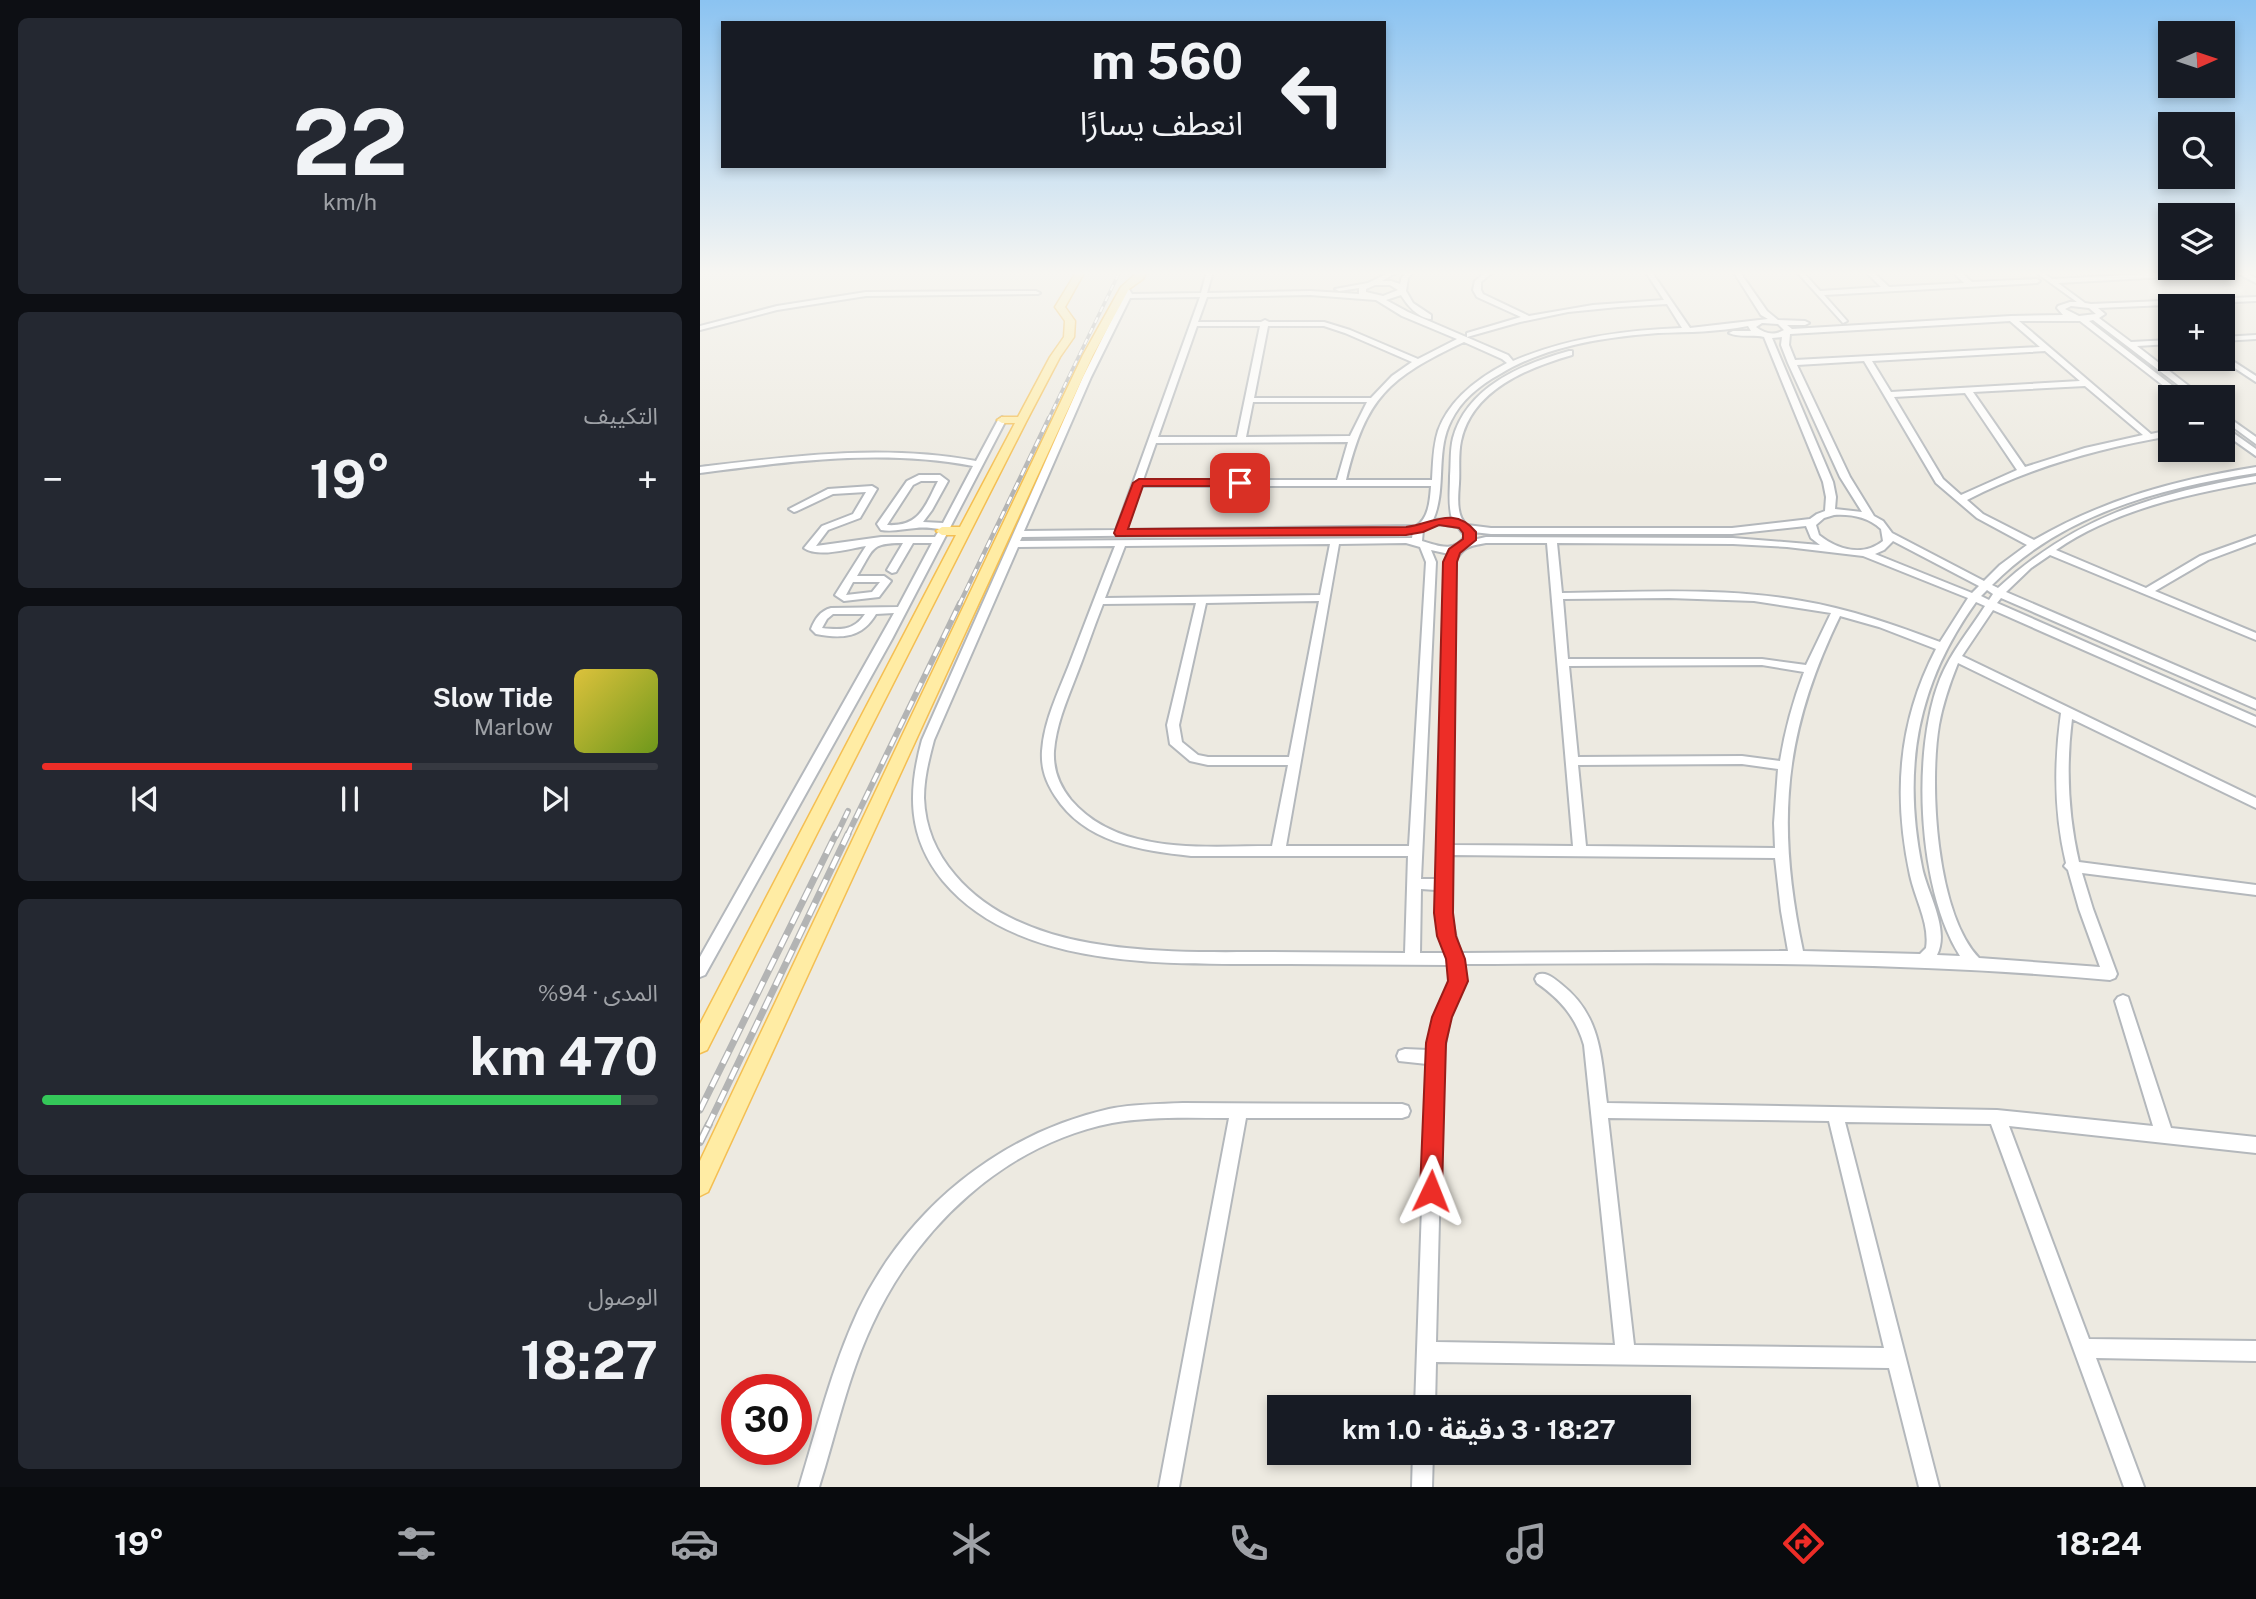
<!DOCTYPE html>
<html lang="ar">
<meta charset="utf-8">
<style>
body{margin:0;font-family:"Public Sans","Noto Sans Arabic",sans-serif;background:#242831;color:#f1f3f6;direction:rtl;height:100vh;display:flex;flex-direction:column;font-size:26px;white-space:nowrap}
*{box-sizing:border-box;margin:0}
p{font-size:23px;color:#9ea1a6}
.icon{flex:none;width:38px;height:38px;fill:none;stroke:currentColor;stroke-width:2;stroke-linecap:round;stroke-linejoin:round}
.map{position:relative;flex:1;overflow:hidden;direction:ltr}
.sheet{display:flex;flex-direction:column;gap:18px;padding:18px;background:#0d0f14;width:700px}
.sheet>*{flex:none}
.hud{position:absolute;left:21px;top:21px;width:665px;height:147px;border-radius:0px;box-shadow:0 4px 10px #0003;direction:rtl;background:#171b24;color:#f1f3f6;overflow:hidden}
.needle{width:46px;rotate:87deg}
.tools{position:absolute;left:1458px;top:21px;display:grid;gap:14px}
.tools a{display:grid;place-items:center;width:77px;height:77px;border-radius:0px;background:#171b24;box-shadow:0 4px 10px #0003;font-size:35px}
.speed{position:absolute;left:21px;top:1374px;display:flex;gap:14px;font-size:35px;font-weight:700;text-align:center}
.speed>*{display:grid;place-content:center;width:91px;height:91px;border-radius:50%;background:#171b24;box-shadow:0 4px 10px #0003;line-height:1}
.speed .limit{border:10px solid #d22;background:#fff;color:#111}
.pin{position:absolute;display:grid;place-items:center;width:60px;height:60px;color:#fff;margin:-30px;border-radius:14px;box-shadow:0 4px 10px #0006}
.me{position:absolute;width:77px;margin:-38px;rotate:2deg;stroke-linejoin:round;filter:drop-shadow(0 0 5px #0008)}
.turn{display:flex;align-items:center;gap:24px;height:147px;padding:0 28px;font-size:32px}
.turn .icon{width:91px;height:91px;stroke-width:2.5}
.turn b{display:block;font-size:49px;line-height:60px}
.big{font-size:52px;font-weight:700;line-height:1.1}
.sheet .widget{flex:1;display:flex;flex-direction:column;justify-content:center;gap:10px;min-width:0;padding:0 24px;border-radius:10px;background:#242831}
.sheet .dial{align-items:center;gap:0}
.dial b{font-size:91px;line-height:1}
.song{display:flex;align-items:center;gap:21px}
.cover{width:84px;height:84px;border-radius:10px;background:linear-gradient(135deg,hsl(50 70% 55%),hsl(80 70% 35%))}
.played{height:7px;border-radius:4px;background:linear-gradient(90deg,#ed2d27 60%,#363941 60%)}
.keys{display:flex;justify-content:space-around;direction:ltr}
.heat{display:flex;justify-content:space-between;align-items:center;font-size:38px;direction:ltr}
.charge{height:10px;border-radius:5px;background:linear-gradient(90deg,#34c759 94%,#363941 0)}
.trip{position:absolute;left:567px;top:1395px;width:424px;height:70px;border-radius:0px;background:#171b24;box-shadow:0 4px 10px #0003;font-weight:700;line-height:70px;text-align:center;direction:rtl}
.tabs{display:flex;height:112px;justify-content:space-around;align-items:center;background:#090b0e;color:#9ea1a6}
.tabs .icon{width:49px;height:49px}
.tabs .selected{color:#ed2d27}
.tabs b{font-size:32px;color:#f1f3f6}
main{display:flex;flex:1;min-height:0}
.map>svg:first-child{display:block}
</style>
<main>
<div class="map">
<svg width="1556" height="1487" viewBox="0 0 1556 1487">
<rect width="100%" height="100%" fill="#edeae1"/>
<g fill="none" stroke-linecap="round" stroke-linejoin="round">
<!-- minor casing -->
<g stroke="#b4b8bc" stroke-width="4">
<path id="minor" d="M 507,271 L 513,271 L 507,293 L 610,291 L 659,294 L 659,288 L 639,291 L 635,289 L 668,283 L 692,271 L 699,271 L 682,281 L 691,281 L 700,284 L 702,277 L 708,271 L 714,271 L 708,278 L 706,291 L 713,303 L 731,315 L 731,319 C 718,318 707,305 701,295 L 686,300 L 708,312 L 808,355 L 813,361 C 867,338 924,330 982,328 L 967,304 L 918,307 L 868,312 L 820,322 L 767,337 L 767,333 L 821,317 L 777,297 L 773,290 L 775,281 L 787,271 L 794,271 L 781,282 L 781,290 L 783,294 L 829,316 L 893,305 L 964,300 L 945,271 L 951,271 L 990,328 L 1068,319 L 1061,315 L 1033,271 L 1039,271 L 1067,311 L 1078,320 L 1105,321 L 1109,323 L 1105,325 L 1087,325 L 1092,329 L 1311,316 L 1363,315 L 1357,308 L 1358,306 L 1370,302 L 1377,302 L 1334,271 L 1341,271 L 1352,279 L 1506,271 L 1542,271 L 1556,278 L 1556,283 L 1537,273 L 1358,283 L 1385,303 L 1391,304 L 1556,297 L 1556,301 L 1398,308 L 1405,314 L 1399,318 L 1431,342 L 1470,340 L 1470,344 L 1437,346 L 1503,397 L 1494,397 L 1393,320 L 1389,321 L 1487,397 L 1478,397 L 1380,321 L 1319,321 L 1451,434 L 1470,430 L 1470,436 C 1399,448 1331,467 1267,500 L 1283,514 L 1334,540 C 1405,499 1475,480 1556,467 L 1556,473 C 1460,488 1362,514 1292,585 L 1298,588 C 1376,516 1454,494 1556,476 L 1556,482 C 1487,494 1414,510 1356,550 L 1446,588 L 1500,556 L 1556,536 L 1556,542 L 1508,560 L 1455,591 L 1556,633 L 1556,640 L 1350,555 L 1331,568 L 1306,592 L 1556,700 L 1556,709 L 1301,598 L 1297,603 L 1556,717 L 1556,726 L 1293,610 L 1262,656 L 1556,798 L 1556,808 L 1372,719 C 1366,767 1368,814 1379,862 L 1556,885 L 1556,895 L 1382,873 L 1393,909 L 1417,974 L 1415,978 L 1410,980 C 1194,960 982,963 764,964 L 765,981 L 750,1017 L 743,1057 L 736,1342 L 915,1345 L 884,1045 C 876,1017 860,999 837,983 L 835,979 L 837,975 C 846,971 853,978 861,984 C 901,1015 901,1056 907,1103 L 1297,1110 L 1453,1126 L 1415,1001 L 1418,997 L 1423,995 L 1428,997 L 1471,1128 L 1556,1137 L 1556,1153 L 1309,1126 L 1389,1339 L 1556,1341 L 1556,1361 L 1396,1358 L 1444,1487 L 1424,1487 L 1291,1124 L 1145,1122 L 1239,1487 L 1219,1487 L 1189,1368 L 736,1362 L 735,1407 L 715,1407 L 727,1064 L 699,1061 L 697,1056 L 699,1051 L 705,1049 L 728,1050 L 734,1017 L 751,981 L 749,965 C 696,965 643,964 589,964 C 479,963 321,974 243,881 C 207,837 208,791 222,740 L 383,377 L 425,293 L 422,287 L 427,286 L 432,294 L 501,293 ZM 675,285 L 690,285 L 698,290 L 683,296 L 666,292 L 666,289 ZM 610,295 L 676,300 L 702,316 L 757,339 L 718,359 L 650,330 L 624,322 L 569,322 L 565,320 L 561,322 L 498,322 L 507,297 ZM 500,297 L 416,530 L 324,531 L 391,377 L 430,298 ZM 1371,306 L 1389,308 L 1396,314 L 1379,316 L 1365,309 ZM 1310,321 L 1340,347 L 1095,360 L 1089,345 L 1090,334 ZM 1062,323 L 1078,324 L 1084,330 C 1074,336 1065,334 1056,327 ZM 497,326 L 560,326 L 537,437 L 458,437 ZM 568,326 L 624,326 L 645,333 L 712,362 L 692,376 L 671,398 L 554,398 ZM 1048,326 L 1051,331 L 1033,331 L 1029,333 C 1039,338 1053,334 1064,337 L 1123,482 L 1126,497 L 1125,511 L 1117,514 L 1110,519 L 1032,528 L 791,528 L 767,525 C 756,517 758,497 759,484 C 760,470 758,455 761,441 C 772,390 827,368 872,355 L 872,351 L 869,351 C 822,364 767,387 753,438 C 750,450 751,463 750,476 C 750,491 748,504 752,519 L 733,520 C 747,489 735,452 751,421 C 761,400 780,385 800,374 C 846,346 904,337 958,333 C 988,332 1018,332 1048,326 ZM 1082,337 L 1081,345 L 1088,363 L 1140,477 L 1162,512 L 1135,509 L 1136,497 L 1133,482 L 1072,338 ZM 764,342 L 802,359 L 807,363 C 778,378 749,400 738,431 C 733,447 733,464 732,480 L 646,480 C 666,397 688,378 764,342 ZM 1345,351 L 1380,381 L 1191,392 L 1172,361 ZM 1164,361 L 1236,483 L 1277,518 L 1327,545 L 1300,565 L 1284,581 L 1192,533 L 1183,521 L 1174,516 L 1150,477 L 1097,365 ZM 1385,386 L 1443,435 L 1385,448 L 1325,467 L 1273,392 ZM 1265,393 L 1317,470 L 1261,495 L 1243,479 L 1194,397 ZM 553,402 L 667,402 L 650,436 L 546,437 ZM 648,442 L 637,480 L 443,480 L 456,443 ZM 441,486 L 731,486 C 730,499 729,519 716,526 L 426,530 ZM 1134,515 C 1151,514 1168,517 1181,529 L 1183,541 C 1163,557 1138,550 1119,535 L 1116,525 L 1124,518 ZM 739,524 L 758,527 L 765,536 C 754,553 739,546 722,541 L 723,530 ZM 1106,526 L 1111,538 L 1120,545 L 1033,538 L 786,537 L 773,540 L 775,536 L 773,532 L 791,534 L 1032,534 ZM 713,532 L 712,538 L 320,541 L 322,537 ZM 1193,541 L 1279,586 L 1272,593 L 1175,554 L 1184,550 ZM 706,543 L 720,547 L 726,562 L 709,846 L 586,846 L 639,544 ZM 786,543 L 847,543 L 873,846 L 751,845 L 755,562 C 763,546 770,546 786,543 ZM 857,543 L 1033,544 L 1087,547 L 1163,556 L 1268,598 L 1240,642 C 1195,625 1150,609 1102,601 C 1023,587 942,592 862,593 ZM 630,544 L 620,595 L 405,598 L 425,546 ZM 415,546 C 399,586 384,626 369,665 C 358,693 344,721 342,751 C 341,769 346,782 355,796 C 385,843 440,850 491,856 L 708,856 L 705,953 C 660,953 616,952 571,952 C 471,952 326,959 255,875 C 236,853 225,827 224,798 C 224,778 229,759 234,740 L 318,547 ZM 731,550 L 749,554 L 745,562 L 737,879 L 721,879 L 736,562 ZM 1287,590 L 1293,594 L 1289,600 L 1281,596 ZM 969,598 L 1054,601 L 1131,613 L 1106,665 L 1062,659 L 868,659 L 863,599 ZM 619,601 L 589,757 L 508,757 L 498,755 L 482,742 L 479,725 L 506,603 ZM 1276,602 L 1285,606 C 1269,631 1251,652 1240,679 C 1211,752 1218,890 1260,956 L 1237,955 C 1250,929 1227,893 1222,867 C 1202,768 1217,684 1276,602 ZM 496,603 L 467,725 L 470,744 L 490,761 L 508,765 L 588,765 L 572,846 C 506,846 419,856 371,800 C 359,785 353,770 354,751 C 356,726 366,702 375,679 C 385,654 393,629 403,604 ZM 1140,616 L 1179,627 L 1236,649 C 1198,722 1193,795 1210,875 C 1215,899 1230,924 1226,948 L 1220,954 L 1103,951 C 1076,824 1083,733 1140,616 ZM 1258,663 L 1361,713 C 1354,764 1354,813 1366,863 L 1364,866 L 1368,870 L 1379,909 L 1400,967 L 1279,958 C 1236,913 1229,784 1239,725 C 1243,703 1250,683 1258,663 ZM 1062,665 L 1104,672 C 1093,701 1085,730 1080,761 L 1042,756 L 878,757 L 869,666 ZM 1042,764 L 1078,769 L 1074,823 L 1075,848 L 886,846 L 878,765 ZM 751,855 L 1075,858 L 1081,911 L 1088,951 L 761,953 C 748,920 750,889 751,855 ZM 721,889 L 736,890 C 736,913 738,932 746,953 L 720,953 ZM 908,1118 L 1129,1121 L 1184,1348 L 934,1345 Z
M 1096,271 L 1102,271 L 1120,291 L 1181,287 L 1165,271 L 1172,271 L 1189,287 L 1264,283 L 1252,271 L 1259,271 L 1272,282 L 1337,279 L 1340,281 L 1337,283 L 1124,295 L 1147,321 L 1143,323 Z
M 336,291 L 340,293 L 338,294 L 166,296 L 77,310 L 0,330 L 0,326 L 77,306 L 166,292 Z
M 1556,335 L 1556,339 L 1522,341 L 1522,337 Z
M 1522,354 L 1556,376 L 1556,382 L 1521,359 L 1522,359 Z
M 1522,413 L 1556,437 L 1556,444 L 1522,419 Z
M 302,417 L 306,420 L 192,639 L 5,975 L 0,977 L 0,957 L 194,613 L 176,614 C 162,638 142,639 116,634 L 111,629 C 115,619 120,611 131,608 L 198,607 L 232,543 L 213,543 L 196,572 L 192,573 L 187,570 L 203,543 C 169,543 174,549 157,576 L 184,576 L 191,581 L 179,597 L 144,601 L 135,595 L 166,546 C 148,549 119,558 104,548 L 122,526 L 153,514 L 166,492 L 133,494 L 97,511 L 94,512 L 89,509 L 128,489 L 172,486 L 177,489 L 160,518 L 128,530 L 116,546 L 181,537 L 235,537 L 240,529 C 232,528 223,527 216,528 C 203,529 193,532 181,530 L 177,524 L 207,481 L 219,475 L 240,475 L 248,481 L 232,510 L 223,522 L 243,523 L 273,466 C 182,449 92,461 0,473 L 0,467 C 93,456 183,444 276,461 L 298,420 ZM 221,481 L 238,481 C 225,506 220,527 187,525 L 213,485 ZM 153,582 L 180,582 L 172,592 L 146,595 ZM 133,614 L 165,614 C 154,631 140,630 122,628 L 127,619 Z
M 1522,425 L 1556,449 L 1556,456 L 1522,432 Z
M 483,1103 L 702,1104 L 708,1106 L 710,1111 L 708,1116 L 702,1118 L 546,1118 L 479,1487 L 459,1487 L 529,1118 C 491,1118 451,1116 412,1123 C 305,1144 217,1227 172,1325 C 148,1376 136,1433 119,1487 L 99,1487 C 117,1428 132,1367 158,1311 C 207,1209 299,1134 409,1109 C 433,1104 459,1104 483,1103 Z
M 713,1452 L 733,1452 L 732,1487 L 712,1487 Z"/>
</g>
<!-- major casing -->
<g stroke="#f4bf53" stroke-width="3">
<path id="major" d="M 377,271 L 385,271 L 365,307 L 375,321 L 374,337 L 360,357 L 327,420 L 7,1050 L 0,1053 L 0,1024 L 256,535 L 242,535 L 236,531 L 242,527 L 260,527 L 315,423 L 302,423 L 297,420 L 302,417 L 318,417 L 350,357 L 364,337 L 365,321 L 355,307 Z
M 439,271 L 447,271 L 443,279 L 429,289 L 393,355 L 8,1192 L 0,1196 L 0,1161 L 383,355 L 421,287 Z"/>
</g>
<!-- minor -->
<use href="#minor" fill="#fff" fill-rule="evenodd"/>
<!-- major -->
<use href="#major" fill="#ffeca4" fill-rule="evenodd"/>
<!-- rail-far4 casing -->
<g stroke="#b3b4b4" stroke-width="3.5">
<path id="rail-far4" d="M 348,420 L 420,271"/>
</g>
<!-- rail-far3 casing -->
<g stroke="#b3b4b4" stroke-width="4.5">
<path id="rail-far3" d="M 259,605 L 349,418"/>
</g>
<!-- rail-far2 casing -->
<g stroke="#b3b4b4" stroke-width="6">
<path id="rail-far2" d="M 136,836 L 148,811
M 147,836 L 260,603"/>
</g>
<!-- rail-far1 casing -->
<g stroke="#b3b4b4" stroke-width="7">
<path id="rail-far1" d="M 0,1110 L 136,834
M 8,1126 L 148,834"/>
</g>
<!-- rail casing -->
<g stroke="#b3b4b4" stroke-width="8">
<path id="rail" d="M 0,1142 L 9,1124"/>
</g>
<!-- rail-far4 -->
<use href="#rail-far4" stroke="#fff" stroke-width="2" stroke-dasharray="6" stroke-linecap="butt"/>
<!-- rail-far3 -->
<use href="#rail-far3" stroke="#fff" stroke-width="2.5" stroke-dasharray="8" stroke-linecap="butt"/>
<!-- rail-far2 -->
<use href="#rail-far2" stroke="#fff" stroke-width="3.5" stroke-dasharray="10" stroke-linecap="butt"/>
<!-- rail-far1 -->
<use href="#rail-far1" stroke="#fff" stroke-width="4.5" stroke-dasharray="13" stroke-linecap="butt"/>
<!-- rail -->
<use href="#rail" stroke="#fff" stroke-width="5" stroke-dasharray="16" stroke-linecap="butt"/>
</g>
<!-- sky -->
<linearGradient id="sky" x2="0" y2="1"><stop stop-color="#8bc3f1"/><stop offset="0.57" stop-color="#f7f6f2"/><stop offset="1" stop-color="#f7f6f2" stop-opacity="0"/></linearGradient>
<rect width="1556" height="479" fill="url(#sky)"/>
<!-- route -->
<path fill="#ed2d27" stroke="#9a1d19" stroke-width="2" d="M 439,479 L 540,479 L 546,483 L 540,486 L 443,486 L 428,529 L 706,527 C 732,524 754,505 776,532 L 776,540 L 760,553 L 757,562 L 753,913 L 756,936 L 765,959 L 768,981 L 752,1017 L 746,1043 L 742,1191 L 739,1199 L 731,1202 L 723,1199 L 720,1191 L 726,1043 L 732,1017 L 748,981 L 746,959 L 737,936 L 734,913 L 743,562 L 749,549 L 763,539 L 763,533 L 759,528 L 739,525 L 723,532 L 706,535 L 416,536 L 414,533 L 433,483 Z"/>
</svg>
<div class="tools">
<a><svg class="needle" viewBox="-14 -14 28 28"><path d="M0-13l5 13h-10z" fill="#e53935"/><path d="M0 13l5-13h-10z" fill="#9ea1a6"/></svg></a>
<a><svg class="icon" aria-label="search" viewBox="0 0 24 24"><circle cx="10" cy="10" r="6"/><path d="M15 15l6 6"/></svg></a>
<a><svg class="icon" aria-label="layers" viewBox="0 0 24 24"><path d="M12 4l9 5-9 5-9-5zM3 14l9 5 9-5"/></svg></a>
<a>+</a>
<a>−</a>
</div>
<div class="speed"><div class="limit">30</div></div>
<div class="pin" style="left:540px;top:483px;background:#d93025"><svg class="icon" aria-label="arrive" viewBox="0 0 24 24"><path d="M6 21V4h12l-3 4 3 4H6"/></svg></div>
<svg class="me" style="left:731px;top:1191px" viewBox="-20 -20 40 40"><path d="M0-17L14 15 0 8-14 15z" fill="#ed2d27" stroke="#fff" stroke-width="4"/></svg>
<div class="trip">18:27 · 3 دقيقة · 1.0 km</div>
<div class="hud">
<div class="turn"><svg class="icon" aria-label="left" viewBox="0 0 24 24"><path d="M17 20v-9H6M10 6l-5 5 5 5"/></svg><div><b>560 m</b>انعطف يسارًا</div></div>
</div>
</div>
<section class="sheet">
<div class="widget dial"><b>22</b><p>km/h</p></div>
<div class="widget"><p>التكييف</p>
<div class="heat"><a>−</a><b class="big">19°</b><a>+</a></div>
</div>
<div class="widget">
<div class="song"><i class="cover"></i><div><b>Slow Tide</b><p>Marlow</p></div></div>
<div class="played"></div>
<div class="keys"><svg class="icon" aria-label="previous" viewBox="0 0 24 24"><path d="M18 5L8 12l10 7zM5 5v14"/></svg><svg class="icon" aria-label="pause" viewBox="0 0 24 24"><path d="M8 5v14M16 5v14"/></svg><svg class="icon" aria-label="next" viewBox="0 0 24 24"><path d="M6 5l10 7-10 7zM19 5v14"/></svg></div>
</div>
<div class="widget"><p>المدى · 94%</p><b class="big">470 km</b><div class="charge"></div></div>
<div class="widget"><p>الوصول</p><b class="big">18:27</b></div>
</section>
</main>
<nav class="tabs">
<b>18:24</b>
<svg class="icon selected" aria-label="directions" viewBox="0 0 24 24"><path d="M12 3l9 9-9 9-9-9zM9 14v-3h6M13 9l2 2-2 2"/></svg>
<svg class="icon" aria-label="music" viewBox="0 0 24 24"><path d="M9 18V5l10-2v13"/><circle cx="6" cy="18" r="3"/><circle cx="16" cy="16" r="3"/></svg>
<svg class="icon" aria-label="phone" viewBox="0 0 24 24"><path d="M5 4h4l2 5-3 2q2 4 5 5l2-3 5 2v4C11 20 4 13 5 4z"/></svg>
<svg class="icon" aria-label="climate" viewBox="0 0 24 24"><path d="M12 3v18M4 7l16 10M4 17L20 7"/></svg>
<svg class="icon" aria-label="car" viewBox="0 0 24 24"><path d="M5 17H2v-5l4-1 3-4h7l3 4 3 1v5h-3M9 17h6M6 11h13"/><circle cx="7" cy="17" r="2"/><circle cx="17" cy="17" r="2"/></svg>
<svg class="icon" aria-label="filters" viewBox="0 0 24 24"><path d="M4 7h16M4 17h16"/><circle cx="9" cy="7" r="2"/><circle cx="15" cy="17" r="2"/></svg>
<b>19°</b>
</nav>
